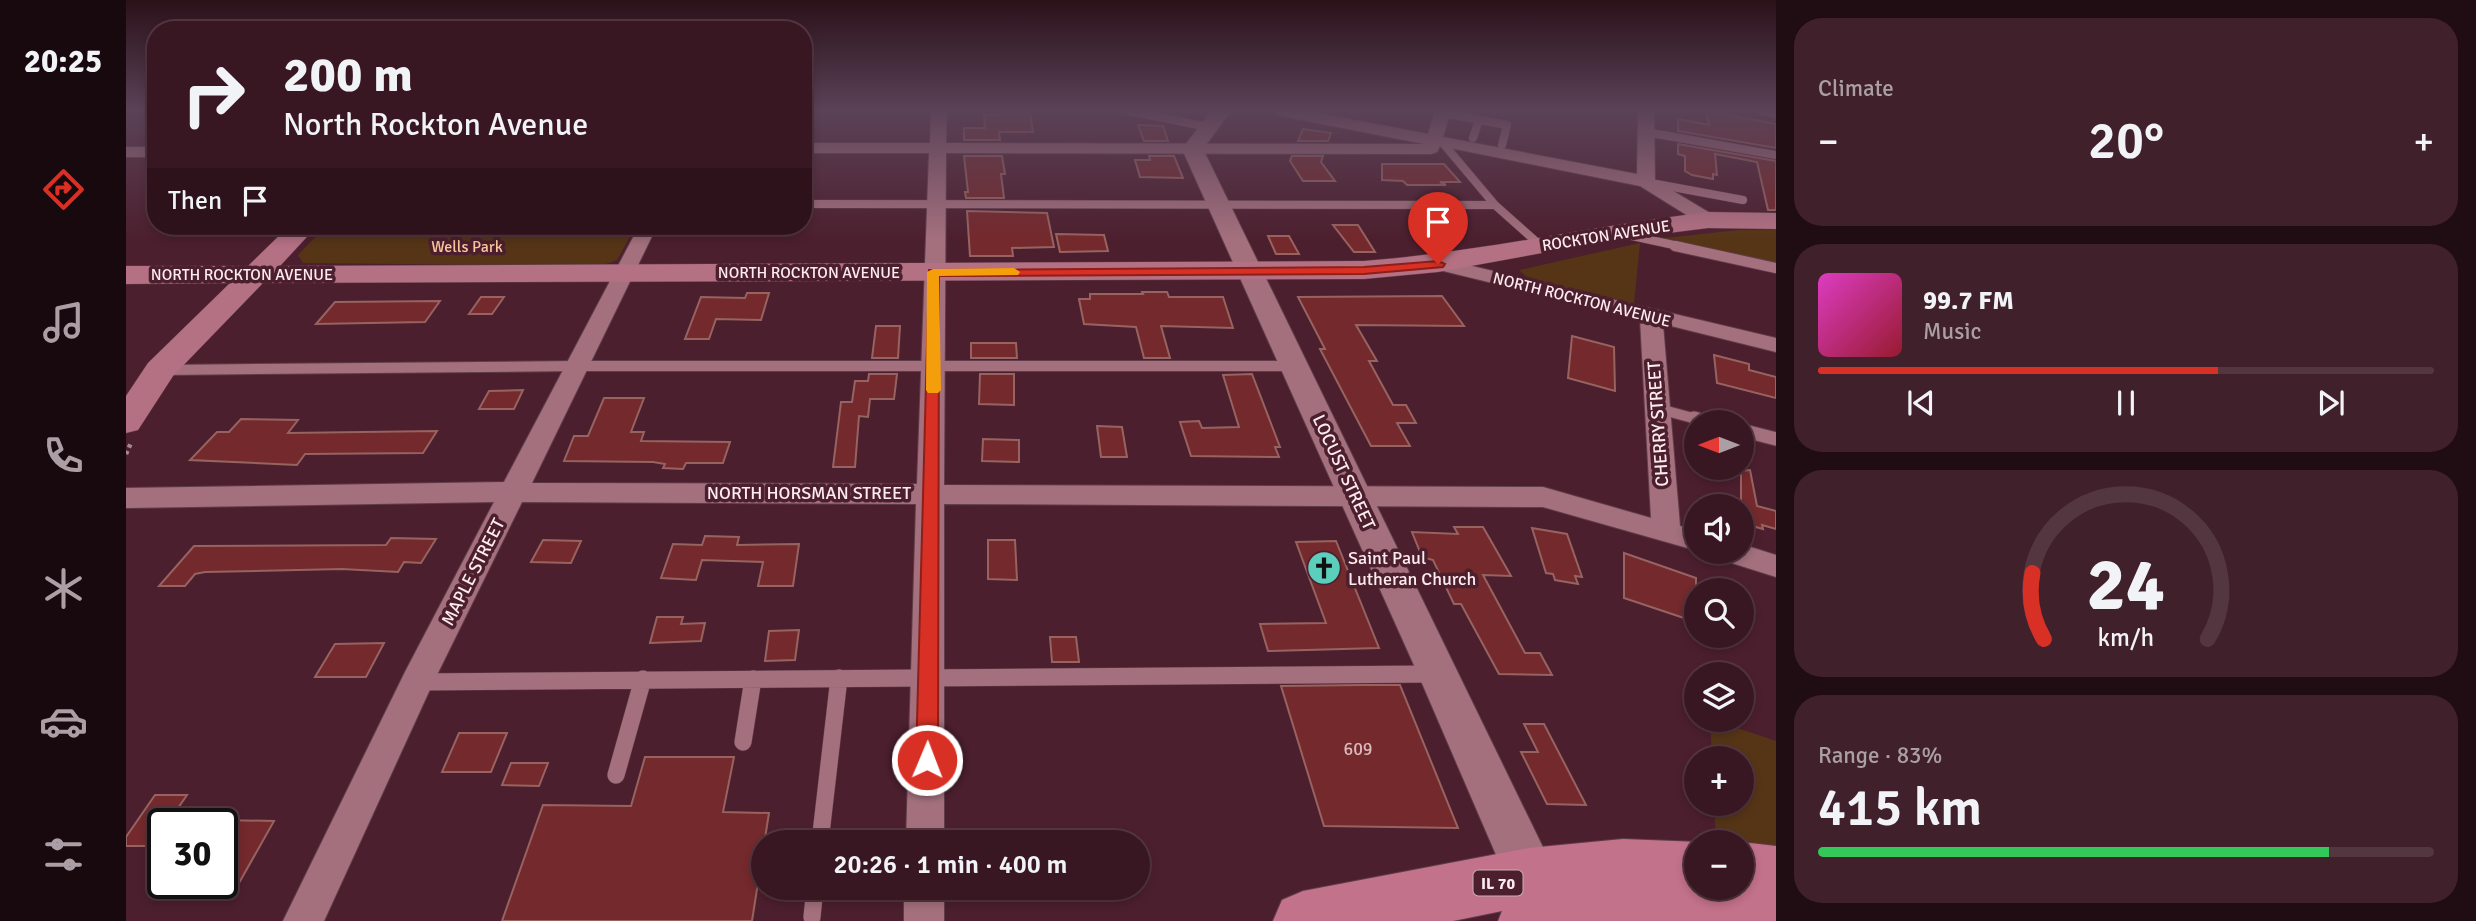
<!DOCTYPE html>
<meta charset="utf-8">
<style>
body{margin:0;font-family:Signika,sans-serif;background:#40202a;color:#f1f3f6;height:100vh;display:flex;flex-direction:column;font-size:26px;white-space:nowrap}
*{box-sizing:border-box;margin:0}
p{font-size:23px;color:#ab9fa5}
.icon{flex:none;width:38px;height:38px;fill:none;stroke:currentColor;stroke-width:2;stroke-linecap:round;stroke-linejoin:round}
.map{position:relative;flex:1;overflow:hidden}
.panel{display:flex;flex-direction:column;gap:18px;padding:18px;background:#1f0d13;width:700px}
.panel>*{flex:none}
.hud{position:absolute;left:21px;top:21px;width:665px;height:214px;border-radius:28px;box-shadow:0 4px 10px #0003,0 0 0 2px #533640;background:#391722;color:#f1f3f6;overflow:hidden}
.needle{width:46px;rotate:270deg}
.fabs{position:absolute;left:1558px;top:410px;display:grid;gap:14px}
.fabs a{display:grid;place-items:center;width:70px;height:70px;border-radius:50%;background:#391722;box-shadow:0 4px 10px #0003,0 0 0 2px #533640;font-size:35px}
.speed{position:absolute;left:21px;top:808px;display:flex;gap:14px;font-size:35px;font-weight:700;text-align:center}
.speed>*{display:grid;place-content:center;width:91px;height:91px;border-radius:50%;background:#391722;box-shadow:0 4px 10px #0003,0 0 0 2px #533640;line-height:1}
.speed .limit{border:4px solid #111;border-radius:10px;background:#fff;color:#111}
.pin{position:absolute;display:grid;place-items:center;width:60px;height:60px;color:#fff;margin:-72px -30px;border-radius:50% 50% 50% 0;rotate:-45deg;box-shadow:0 0 7px #0007}
.pin .icon{rotate:45deg}
.me{position:absolute;width:77px;margin:-38px;rotate:1deg;stroke-linejoin:round;filter:drop-shadow(0 0 5px #0008)}
.turn{display:flex;align-items:center;gap:24px;height:147px;padding:0 21px;font-size:32px}
.turn .icon{width:91px;height:91px;stroke-width:2.5}
.turn b{display:block;font-size:49px;line-height:60px}
.then{display:flex;align-items:center;height:66px;padding:0 21px;background:#0003;gap:14px;font-size:26px}
.big{font-size:52px;font-weight:600;line-height:1.1}
.panel .card{flex:1;display:flex;flex-direction:column;justify-content:center;gap:10px;min-width:0;padding:0 24px;border-radius:28px;background:#40202a}
.panel .dial{align-items:center;gap:0}
.dial svg{height:182px;overflow:visible;fill:none;stroke:#533640;stroke-width:7;stroke-linecap:round;text-anchor:middle}
.dial text{fill:#f1f3f6;stroke:none}
.song{display:flex;align-items:center;gap:21px}
.cover{width:84px;height:84px;border-radius:10px;background:linear-gradient(135deg,hsl(310 70% 55%),hsl(350 70% 35%))}
.played{height:7px;border-radius:4px;background:linear-gradient(90deg,#d93025 65%,#533640 65%)}
.keys{display:flex;justify-content:space-around;direction:ltr}
.heat{display:flex;justify-content:space-between;align-items:center;font-size:38px;direction:ltr}
.charge{height:10px;border-radius:5px;background:linear-gradient(90deg,#34c759 83%,#533640 0)}
.trip{position:absolute;left:625px;top:830px;width:399px;height:70px;border-radius:35px;background:#391722;box-shadow:0 4px 10px #0003,0 0 0 2px #533640;font-weight:600;line-height:70px;text-align:center}
main{display:flex;flex:1;min-height:0}
.dock{display:flex;flex-direction:column;width:126px;justify-content:space-around;align-items:center;background:#17090e;color:#ab9fa5}
.dock .icon{width:49px;height:49px}
.dock .on{color:#d93025}
.dock b{font-size:32px;color:#f1f3f6}
.map>svg:first-child{display:block}
</style>
<main>
<nav class="dock">
<b>20:25</b>
<svg class="icon on" aria-label="directions" viewBox="0 0 24 24"><path d="M12 3l9 9-9 9-9-9zM9 14v-3h6M13 9l2 2-2 2"/></svg>
<svg class="icon" aria-label="music" viewBox="0 0 24 24"><path d="M9 18V5l10-2v13"/><circle cx="6" cy="18" r="3"/><circle cx="16" cy="16" r="3"/></svg>
<svg class="icon" aria-label="phone" viewBox="0 0 24 24"><path d="M5 4h4l2 5-3 2q2 4 5 5l2-3 5 2v4C11 20 4 13 5 4z"/></svg>
<svg class="icon" aria-label="climate" viewBox="0 0 24 24"><path d="M12 3v18M4 7l16 10M4 17L20 7"/></svg>
<svg class="icon" aria-label="car" viewBox="0 0 24 24"><path d="M5 17H2v-5l4-1 3-4h7l3 4 3 1v5h-3M9 17h6M6 11h13"/><circle cx="7" cy="17" r="2"/><circle cx="17" cy="17" r="2"/></svg>
<svg class="icon" aria-label="filters" viewBox="0 0 24 24"><path d="M4 7h16M4 17h16"/><circle cx="9" cy="7" r="2"/><circle cx="15" cy="17" r="2"/></svg>
</nav>
<div class="map">
<svg width="1650" height="921" viewBox="0 0 1650 921">
<rect width="100%" height="100%" fill="#4c1f2e"/>
<!-- green -->
<path fill="#563517" d="M 200,226 L 510,226 L 491,260 L 474,266 L 177,263 L 172,255 Z
M 1612,230 L 1650,230 L 1650,265 L 1530,239 Z
M 1514,243 L 1508,303 L 1402,278 L 1393,270 Z
M 1584,719 L 1650,741 L 1650,850 L 1615,846 L 1615,842 L 1590,842 L 1588,803 L 1615,803 L 1615,758 L 1586,758 Z"/>
<!-- building -->
<path fill="#74292c" stroke="#976361" stroke-width="2" d="M 1580,111 L 1650,124 L 1650,148 L 1552,131 L 1552,119 L 1583,125 Z
M 875,112 L 904,113 L 907,132 L 873,132 L 874,140 L 838,140 L 838,128 L 859,128 L 858,115 L 875,115 Z
M 1012,125 L 1037,126 L 1042,141 L 1018,141 Z
M 1177,129 L 1205,133 L 1202,141 L 1172,141 Z
M 1552,144 L 1650,161 L 1650,210 L 1642,210 L 1631,162 L 1589,154 L 1591,175 L 1587,174 L 1587,179 L 1566,175 L 1559,171 L 1559,156 L 1552,154 Z
M 838,156 L 876,156 L 879,174 L 875,174 L 878,198 L 840,198 L 839,192 L 842,192 Z
M 1023,156 L 1048,156 L 1057,178 L 1014,177 L 1009,160 L 1024,160 Z
M 1166,156 L 1197,156 L 1195,162 L 1209,181 L 1177,181 L 1164,161 Z
M 1256,164 L 1318,164 L 1334,182 L 1314,182 L 1320,185 L 1281,185 L 1277,181 L 1256,180 Z
M 841,211 L 921,213 L 928,247 L 886,248 L 887,256 L 844,256 Z
M 1207,225 L 1232,225 L 1249,252 L 1228,252 Z
M 930,234 L 978,235 L 982,251 L 934,252 Z
M 1142,236 L 1163,236 L 1173,254 L 1150,254 Z
M 1016,292 L 1041,292 L 1043,297 L 1097,297 L 1107,328 L 1035,326 L 1044,358 L 1018,358 L 1010,327 L 958,324 L 953,299 L 964,299 L 964,294 L 1017,294 Z
M 621,293 L 643,293 L 635,320 L 590,319 L 583,339 L 559,339 L 575,297 L 619,298 Z
M 1316,296 L 1338,326 L 1230,325 L 1251,361 L 1243,361 L 1267,405 L 1280,405 L 1290,423 L 1271,423 L 1284,446 L 1245,446 L 1194,349 L 1199,349 L 1172,297 Z
M 355,297 L 378,297 L 366,314 L 343,314 Z
M 314,301 L 299,322 L 190,324 L 209,302 Z
M 750,326 L 774,326 L 772,358 L 746,358 Z
M 1446,336 L 1488,347 L 1489,391 L 1442,378 Z
M 845,343 L 890,343 L 891,358 L 845,358 Z
M 1588,355 L 1623,364 L 1623,370 L 1650,377 L 1650,398 L 1591,383 Z
M 743,374 L 771,374 L 768,399 L 744,399 L 742,417 L 733,416 L 729,467 L 707,467 L 715,402 L 726,402 L 729,381 L 742,381 Z
M 854,374 L 888,374 L 888,405 L 853,404 Z
M 1126,374 L 1154,447 L 1149,447 L 1153,457 L 1065,456 L 1054,422 L 1073,421 L 1076,428 L 1113,427 L 1097,375 Z
M 397,390 L 388,409 L 353,409 L 363,391 Z
M 478,398 L 518,398 L 505,432 L 518,432 L 515,441 L 604,442 L 597,463 L 560,463 L 557,469 L 537,468 L 539,464 L 527,462 L 438,461 L 448,436 L 462,436 Z
M 115,419 L 172,420 L 162,433 L 311,431 L 297,453 L 179,454 L 171,465 L 64,460 L 91,432 L 103,432 Z
M 971,426 L 996,427 L 1001,457 L 975,457 Z
M 857,439 L 893,440 L 893,462 L 856,461 Z
M 1624,470 L 1631,506 L 1650,511 L 1650,529 L 1636,525 L 1637,529 L 1615,523 L 1615,471 Z
M 1328,527 L 1357,527 L 1385,576 L 1357,575 L 1399,653 L 1414,653 L 1426,675 L 1373,674 L 1335,604 L 1328,604 L 1307,560 L 1296,557 L 1286,532 L 1332,534 Z
M 1406,528 L 1441,534 L 1456,577 L 1449,576 L 1452,584 L 1429,580 L 1427,574 L 1420,573 Z
M 579,536 L 613,537 L 611,545 L 673,544 L 667,586 L 632,586 L 637,562 L 576,560 L 570,580 L 535,578 L 547,544 L 576,545 Z
M 265,538 L 310,539 L 295,563 L 278,562 L 272,572 L 216,569 L 79,572 L 69,574 L 59,586 L 33,586 L 68,546 L 260,545 Z
M 417,540 L 455,541 L 445,563 L 405,562 Z
M 862,540 L 889,540 L 891,580 L 862,579 Z
M 1210,541 L 1253,648 L 1142,651 L 1134,624 L 1200,623 L 1170,542 Z
M 1498,553 L 1570,578 L 1570,622 L 1498,598 Z
M 531,617 L 557,617 L 555,624 L 579,623 L 575,641 L 524,643 Z
M 673,630 L 669,660 L 639,661 L 643,631 Z
M 924,637 L 950,637 L 953,662 L 926,662 Z
M 258,643 L 240,677 L 189,677 L 209,644 Z
M 1236,685 L 1274,685 L 1332,828 L 1198,826 L 1155,686 Z
M 1398,724 L 1418,724 L 1460,805 L 1421,804 L 1395,752 L 1412,752 Z
M 333,733 L 381,733 L 365,772 L 316,772 Z
M 519,757 L 608,757 L 597,812 L 643,813 L 626,921 L 376,921 L 417,805 L 505,806 Z
M 385,763 L 422,763 L 413,786 L 376,785 Z
M 29,795 L 61,795 L 41,824 L 37,824 L 37,831 L 27,846 L 0,846 L 0,837 Z
M 96,820 L 148,821 L 113,883 L 96,883 Z"/>
<g fill="none" stroke-linecap="round" stroke-linejoin="round">
<!-- service-far3 casing -->
<g stroke="#603d4a" stroke-width="9">
<path id="service-far3" d="M 1004,111 L 1082,127
M 1317,113 L 1381,125 L 1376,145
M 1520,132 L 1650,155
M 1347,138 L 1353,120
M 1316,142 L 1369,205
M 1525,183 L 1617,200
M 677,204 L 1369,205 L 1414,245
M 1497,234 L 1557,247"/>
</g>
<!-- service-far2 casing -->
<g stroke="#603d4a" stroke-width="12">
<path id="service-far2" d="M 1549,246 L 1650,268
M 38,370 L 449,366 L 1168,366
M 1530,408 L 1574,420"/>
</g>
<!-- service-far1 casing -->
<g stroke="#603d4a" stroke-width="15">
<path id="service-far1" d="M 1568,418 L 1582,422
M 1615,430 L 1650,439"/>
</g>
<!-- service casing -->
<g stroke="#603d4a" stroke-width="18">
<path id="service" d="M 292,682 L 1306,674
M 617,742 L 627,679
M 490,775 L 517,679
M 694,842 L 713,678
M 686,917 L 689,887"/>
</g>
<!-- minor casing -->
<g stroke="#603d4a" stroke-width="2">
<path id="minor" d="M 805,111 L 821,111 L 820,143 L 1298,144 L 1155,116 L 1148,111 L 1182,111 L 1302,134 L 1309,111 L 1325,111 L 1317,137 L 1511,174 L 1512,111 L 1528,111 L 1529,180 L 1589,216 L 1591,220 L 1589,224 L 1575,224 L 1514,186 L 1314,146 L 1311,152 L 1305,154 L 820,153 L 818,485 L 1417,487 L 1525,518 L 1514,319 L 1305,268 L 1302,264 L 1305,260 L 1312,258 L 1650,338 L 1650,352 L 1537,324 L 1554,526 L 1570,530 L 1572,551 L 1417,507 L 818,504 L 818,842 L 780,842 L 790,504 L 396,502 L 306,685 L 198,921 L 157,921 L 279,672 L 368,502 L 0,508 L 0,488 L 378,482 L 513,226 L 531,226 L 406,483 L 791,484 L 803,153 L 677,153 L 677,143 L 804,143 Z
M 1632,111 L 1650,111 L 1650,118 L 1634,114 Z
M 0,147 L 30,147 L 30,157 L 0,157 Z
M 1615,544 L 1650,555 L 1650,577 L 1593,559 L 1589,551 L 1615,551 Z
M 778,887 L 818,887 L 818,921 L 778,921 Z"/>
</g>
<!-- tertiary casing -->
<g stroke="#603d4a" stroke-width="2">
<path id="tertiary" d="M 1085,111 L 1105,111 L 1077,149 L 1429,872 L 1436,890 L 1429,908 L 1411,915 L 1393,908 L 1292,674 L 1056,149 Z"/>
</g>
<!-- secondary casing -->
<g stroke="#603d4a" stroke-width="1">
<path id="secondary" d="M 1582,212 L 1650,213 L 1650,229 L 1582,228 L 1487,240 L 1312,272 L 1238,279 L 137,283 L 47,376 L 12,430 L 0,433 L 0,396 L 22,363 L 104,283 L 0,284 L 0,266 L 122,266 L 163,226 L 191,226 L 154,266 L 1238,261 C 1354,252 1467,226 1582,212 Z"/>
</g>
<!-- primary casing -->
<g stroke="#603d4a" stroke-width="2">
<path id="primary" d="M 1497,839 L 1573,842 L 1570,842 L 1570,887 L 1615,887 L 1615,842 L 1650,846 L 1650,921 L 1372,921 L 1376,911 L 1327,921 L 1147,921 L 1156,900 L 1177,891 L 1403,848 Z"/>
</g>
<!-- path -->
<path stroke="#a88992" stroke-width="4.5" stroke-dasharray="3.5 3.5" stroke-linecap="butt" d="M 0,454 L 5,443"/>
<!-- service-far3 -->
<use href="#service-far3" stroke="#a4707e" stroke-width="8"/>
<!-- service-far2 -->
<use href="#service-far2" stroke="#a4707e" stroke-width="10"/>
<!-- service-far1 -->
<use href="#service-far1" stroke="#a4707e" stroke-width="13"/>
<!-- service -->
<use href="#service" stroke="#a4707e" stroke-width="17"/>
<!-- minor -->
<use href="#minor" fill="#a4707e" fill-rule="evenodd"/>
<!-- tertiary -->
<use href="#tertiary" fill="#a4707e" fill-rule="evenodd"/>
<!-- secondary -->
<use href="#secondary" fill="#b47184" fill-rule="evenodd"/>
<!-- primary -->
<use href="#primary" fill="#c3728b" fill-rule="evenodd"/>
</g>
<!-- sky -->
<linearGradient id="sky" x2="0" y2="1"><stop stop-color="#2a1119"/><stop offset="0.46" stop-color="#5b4257"/><stop offset="1" stop-color="#5b4257" stop-opacity="0"/></linearGradient>
<rect width="1650" height="240" fill="url(#sky)"/>
<!-- route -->
<path fill="#d93025" stroke="#8d1f18" stroke-width="2" d="M 1312,261 L 1319,264 L 1317,267 L 1238,274 L 813,276 L 812,760 L 809,767 L 801,770 L 793,767 L 790,760 L 803,270 L 1238,267 Z"/>
<!-- slow -->
<path fill="#f59e0b" d="M 888,268 L 894,272 L 892,275 L 813,276 L 815,390 L 812,393 L 802,393 L 800,390 L 801,272 L 807,269 Z"/>
<!-- icons -->
<defs>
<g id="church-disc" transform="scale(1.75)"><circle r="9.5" fill="#5bcebc" stroke="#4c1f2e"/><path d="M-1.2-6h2.4v3.5h3.3v2.4h-3.3V6h-2.4V-.1h-3.3v-2.4h3.3Z" fill="#111"/></g>
</defs>
<g fill-rule="evenodd">
<use href="#church-disc" x="1198" y="568"/>
</g>
<g text-anchor="middle" stroke-width="7" stroke-linejoin="round" paint-order="stroke">
<!-- far-street labels -->
<g font-size="16" fill="#fdebef" stroke="#4c1f2e">
<text transform="translate(1480 235) rotate(-9)" y="6">ROCKTON AVENUE</text>
<text x="683" y="278">NORTH ROCKTON AVENUE</text>
<text x="116" y="280">NORTH ROCKTON AVENUE</text>
<text transform="translate(1456 299) rotate(14)" y="6">NORTH ROCKTON AVENUE</text>
</g>
<!-- far-park labels -->
<g font-size="16" fill="#fcc89d" stroke="#4c1f2e">
<text x="341" y="252">Wells Park</text>
</g>
<!-- shield labels -->
<rect fill="#4c1f2e" stroke="#c8aeb5" stroke-width="2" x="1347.5" y="870.5" width="49" height="25" rx="5"/>
<g font-size="16" font-weight="bold" fill="#fdebef">
<text x="1372" y="889">IL 70</text>
</g>
<!-- street labels -->
<g font-size="18" fill="#fdebef" stroke="#4c1f2e">
<text transform="translate(1532 424) rotate(-94)" y="6">CHERRY STREET</text>
<text transform="translate(1218 472) rotate(65)" y="6">LOCUST STREET</text>
<text x="683" y="499">NORTH HORSMAN STREET</text>
<text transform="translate(347 572) rotate(-63)" y="6">MAPLE STREET</text>
</g>
<!-- poi labels -->
<g font-size="18" fill="#fdebef" stroke="#4c1f2e" text-anchor="start">
<text x="1222" y="564">Saint Paul<tspan x="1222" dy="21">Lutheran Church</tspan></text>
</g>
<!-- near-number labels -->
<g font-size="18" fill="#dbbabe">
<text x="1232" y="755">609</text>
</g>
</g>
</svg>
<div class="fabs">
<a><svg class="needle" viewBox="-14 -14 28 28"><path d="M0-13l5 13h-10z" fill="#e53935"/><path d="M0 13l5-13h-10z" fill="#ab9fa5"/></svg></a>
<a><svg class="icon" aria-label="sound" viewBox="0 0 24 24"><path d="M4 9h4l5-4v14l-5-4H4zM17 9q2 3 0 6"/></svg></a>
<a><svg class="icon" aria-label="search" viewBox="0 0 24 24"><circle cx="10" cy="10" r="6"/><path d="M15 15l6 6"/></svg></a>
<a><svg class="icon" aria-label="layers" viewBox="0 0 24 24"><path d="M12 4l9 5-9 5-9-5zM3 14l9 5 9-5"/></svg></a>
<a>+</a>
<a>−</a>
</div>
<div class="speed"><div class="limit">30</div></div>
<div class="pin" style="left:1312px;top:264px;background:#d93025"><svg class="icon" aria-label="arrive" viewBox="0 0 24 24"><path d="M6 21V4h12l-3 4 3 4H6"/></svg></div>
<svg class="me" style="left:801px;top:760px" viewBox="-20 -20 40 40"><circle r="17" fill="#d93025" stroke="#fff" stroke-width="3"/><path d="M0-11L8 9 0 5-8 9z" fill="#fff"/></svg>
<div class="trip">20:26 · 1 min · 400 m</div>
<div class="hud">
<div class="turn"><svg class="icon" aria-label="right" viewBox="0 0 24 24"><path d="M7 20v-9h11M14 6l5 5-5 5"/></svg><div><b>200 m</b>North Rockton Avenue</div></div>
<div class="then">Then<svg class="icon" aria-label="arrive" viewBox="0 0 24 24"><path d="M6 21V4h12l-3 4 3 4H6"/></svg></div>
</div>
</div>
<section class="panel">
<div class="card"><p>Climate</p>
<div class="heat"><a>−</a><b class="big">20°</b><a>+</a></div>
</div>
<div class="card">
<div class="song"><i class="cover"></i><div><b>99.7 FM</b><p>Music</p></div></div>
<div class="played"></div>
<div class="keys"><svg class="icon" aria-label="previous" viewBox="0 0 24 24"><path d="M18 5L8 12l10 7zM5 5v14"/></svg><svg class="icon" aria-label="pause" viewBox="0 0 24 24"><path d="M8 5v14M16 5v14"/></svg><svg class="icon" aria-label="next" viewBox="0 0 24 24"><path d="M6 5l10 7-10 7zM19 5v14"/></svg></div>
</div>
<div class="card dial"><svg viewBox="0 0 100 80">
<path d="M14 69A42 42 0 1 1 86 69"/>
<path d="M14 69A42 42 0 0 1 9 40" stroke="#d93025"/>
<text x="50" y="56" font-size="32" font-weight="700">24</text>
<text x="50" y="72" font-size="11">km/h</text>
</svg></div>
<div class="card"><p>Range · 83%</p><b class="big">415 km</b><div class="charge"></div></div>
</section>
</main>
